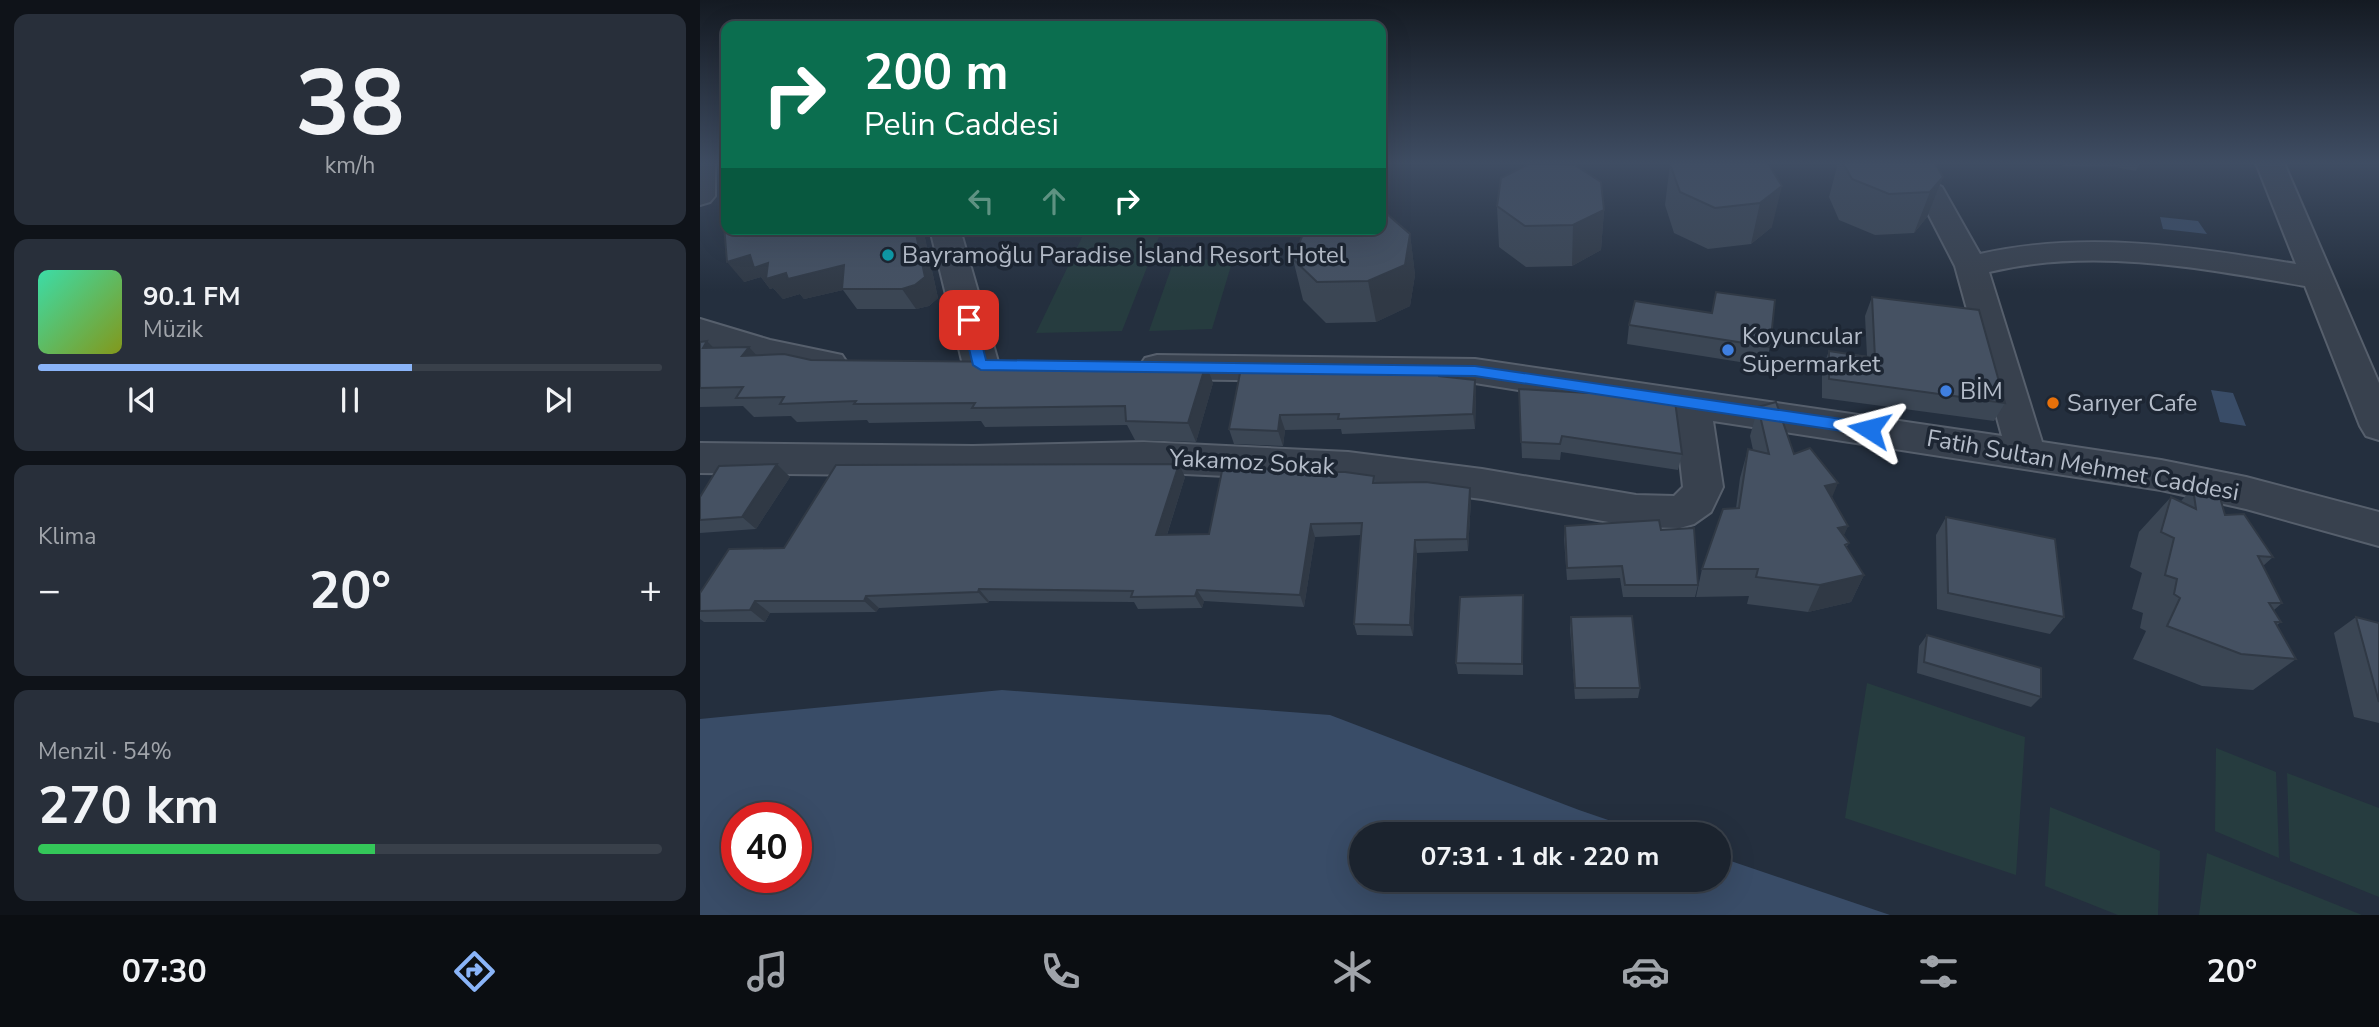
<!DOCTYPE html>
<html lang="tr">
<meta charset="utf-8">
<style>
body{margin:0;font-family:"Nunito Sans",sans-serif;background:#282f3a;color:#f1f3f6;height:100vh;display:flex;flex-direction:column;font-size:26px;white-space:nowrap}
*{box-sizing:border-box;margin:0}
p{font-size:23px;color:#a0a4aa}
.icon{flex:none;width:38px;height:38px;fill:none;stroke:currentColor;stroke-width:2;stroke-linecap:round;stroke-linejoin:round}
.map{position:relative;flex:1;overflow:hidden}
.side{display:flex;flex-direction:column;gap:14px;padding:14px;background:#0f1319;width:700px}
.side>*{flex:none}
.hud{position:absolute;left:21px;top:21px;width:665px;height:214px;border-radius:14px;box-shadow:0 7px 28px #0002,0 0 0 2px #39404a;background:#0b6e4f;color:#fff;overflow:hidden}
.speed{position:absolute;left:21px;top:802px;display:flex;gap:14px;font-size:35px;font-weight:700;text-align:center}
.speed>*{display:grid;place-content:center;width:91px;height:91px;border-radius:50%;background:#1b232e;box-shadow:0 7px 28px #0002,0 0 0 2px #39404a;line-height:1}
.speed .limit{border:10px solid #d22;background:#fff;color:#111}
.pin{position:absolute;display:grid;place-items:center;width:60px;height:60px;color:#fff;margin:-30px;border-radius:14px;box-shadow:0 4px 10px #0006}
.me{position:absolute;width:77px;margin:-38px;rotate:279deg;stroke-linejoin:round;filter:drop-shadow(0 0 5px #0008)}
.turn{display:flex;align-items:center;gap:24px;height:147px;padding:0 28px;font-size:32px}
.turn .icon{width:91px;height:91px;stroke-width:2.5}
.turn b{display:block;font-size:49px;line-height:60px}
.lanes{display:flex;align-items:center;height:66px;padding:0 28px;background:#0003;justify-content:center;gap:35px;direction:ltr}
.lanes .off{opacity:.35}
.big{font-size:52px;font-weight:700;line-height:1.1}
.side .widget{flex:1;display:flex;flex-direction:column;justify-content:center;gap:10px;min-width:0;padding:0 24px;border-radius:14px;background:#282f3a}
.side .dial{align-items:center;gap:0}
.dial b{font-size:91px;line-height:1}
.song{display:flex;align-items:center;gap:21px}
.cover{width:84px;height:84px;border-radius:10px;background:linear-gradient(135deg,hsl(160 70% 55%),hsl(70 70% 35%))}
.played{height:7px;border-radius:4px;background:linear-gradient(90deg,#8ab4f8 60%,#39404a 60%)}
.keys{display:flex;justify-content:space-around;direction:ltr}
.heat{display:flex;justify-content:space-between;align-items:center;font-size:38px;direction:ltr}
.charge{height:10px;border-radius:5px;background:linear-gradient(90deg,#34c759 54%,#39404a 0)}
.trip{position:absolute;left:649px;top:822px;width:382px;height:70px;border-radius:35px;background:#1b232e;box-shadow:0 7px 28px #0002,0 0 0 2px #39404a;font-weight:700;line-height:70px;text-align:center}
.menu{display:flex;height:112px;justify-content:space-around;align-items:center;background:#0b0e12;color:#a0a4aa}
.menu .icon{width:49px;height:49px}
.menu .active{color:#8ab4f8}
.menu b{font-size:32px;color:#f1f3f6}
main{display:flex;flex:1;min-height:0}
.map>svg:first-child{display:block}
</style>
<main>
<section class="side">
<div class="widget dial"><b>38</b><p>km/h</p></div>
<div class="widget">
<div class="song"><i class="cover"></i><div><b>90.1 FM</b><p>Müzik</p></div></div>
<div class="played"></div>
<div class="keys"><svg class="icon" aria-label="previous" viewBox="0 0 24 24"><path d="M18 5L8 12l10 7zM5 5v14"/></svg><svg class="icon" aria-label="pause" viewBox="0 0 24 24"><path d="M8 5v14M16 5v14"/></svg><svg class="icon" aria-label="next" viewBox="0 0 24 24"><path d="M6 5l10 7-10 7zM19 5v14"/></svg></div>
</div>
<div class="widget"><p>Klima</p>
<div class="heat"><a>−</a><b class="big">20°</b><a>+</a></div>
</div>
<div class="widget"><p>Menzil · 54%</p><b class="big">270 km</b><div class="charge"></div></div>
</section>
<div class="map">
<svg width="1679" height="915" viewBox="0 0 1679 915">
<rect width="100%" height="100%" fill="#242f3e"/>
<!-- green -->
<path fill="#263c3f" d="M 462,229 L 422,331 L 336,333 L 385,231 Z
M 533,259 L 512,329 L 449,331 L 474,260 Z
M 1167,683 L 1325,737 L 1316,875 L 1145,818 Z
M 1516,748 L 1576,772 L 1579,858 L 1515,831 Z
M 1587,773 L 1679,808 L 1679,897 L 1590,861 Z
M 1350,807 L 1460,851 L 1458,915 L 1418,915 L 1345,886 Z
M 1507,853 L 1662,915 L 1499,915 Z"/>
<!-- water -->
<path fill="#394c67" fill-rule="evenodd" d="M 1460,217 L 1498,221 L 1507,234 L 1463,229 Z
M 1511,390 L 1533,393 L 1546,426 L 1520,422 Z
M 302,690 L 630,715 L 879,810 L 952,835 L 662,835 L 662,880 L 1018,880 L 1019,857 L 1190,915 L 0,915 L 0,719 ZM 96,817 L 96,877 L 37,877 L 37,817 Z"/>
<g fill="none" stroke-linecap="round" stroke-linejoin="round">
<!-- minor casing -->
<g stroke="#565f6c" stroke-width="4">
<path id="minor" d="M 0,163 L 15,163 L 15,196 L 10,202 L 0,205 Z
M 1189,163 L 1211,163 L 1222,177 L 1242,187 L 1280,254 C 1386,230 1491,247 1596,264 L 1556,163 L 1584,163 L 1679,383 L 1679,440 L 1666,436 L 1660,426 L 1605,286 C 1501,268 1393,247 1289,272 L 1342,442 L 1461,460 L 1546,477 L 1679,512 L 1679,546 L 1546,509 L 1461,490 L 1013,421 L 1023,487 L 1011,512 L 994,524 L 980,528 L 936,527 L 782,499 L 648,482 L 444,472 L 273,476 L 0,473 L 0,443 L 273,446 L 444,442 L 648,452 L 782,469 L 936,495 L 974,496 L 983,487 L 975,415 L 775,383 L 457,379 L 445,376 L 439,367 L 445,358 L 457,355 L 775,359 L 1302,436 L 1255,266 L 1220,198 L 1202,189 L 1186,168 Z
M 230,229 L 260,229 L 299,365 L 293,374 L 281,377 L 269,374 L 263,365 Z
M 0,319 L 70,340 L 142,355 L 148,364 L 142,373 C 110,382 34,354 0,343 Z"/>
</g>
<!-- minor -->
<use href="#minor" fill="#38414e" fill-rule="evenodd"/>
</g>
<!-- wall -->
<path fill="#3b4654" d="M 1068,163 L 1072,227 L 1051,244 L 1008,249 L 974,233 L 965,205 L 970,164 Z
M 1138,163 L 1235,163 L 1243,177 L 1227,217 L 1214,233 L 1175,235 L 1139,220 L 1129,197 Z
M 1362,163 L 1440,163 L 1436,171 L 1415,167 L 1364,166 Z
M 797,206 L 904,210 L 901,250 L 872,266 L 826,267 L 799,247 Z
M 26,229 L 223,229 L 238,298 L 229,306 L 216,309 L 157,309 L 143,290 L 104,299 L 100,294 L 83,299 L 73,288 L 70,289 L 61,277 L 44,282 Z
M 710,234 L 715,275 L 710,306 L 676,322 L 626,323 L 603,300 L 593,259 Z
M 1172,297 L 1305,403 L 1294,421 L 1122,398 L 1122,370 L 1129,351 L 1167,356 L 1165,316 Z
M 929,325 L 1070,347 L 1065,366 L 927,344 Z
M 7,341 L 13,348 L 57,356 L 111,360 L 513,383 L 496,442 L 435,440 L 427,425 L 285,427 L 281,421 L 169,423 L 167,420 L 97,422 L 91,416 L 54,417 L 43,406 L 0,407 L 0,342 Z
M 689,370 L 690,375 L 740,377 L 775,380 L 776,395 L 775,429 L 642,434 L 641,429 L 585,430 L 583,446 L 534,444 L 529,429 Z
M 819,389 L 982,454 L 978,470 L 861,452 L 860,460 L 822,458 Z
M 1058,407 L 1094,454 L 1132,497 L 1148,526 L 1143,536 L 1149,543 L 1146,548 L 1164,575 L 1151,602 L 1108,612 L 1047,604 L 1049,596 L 996,597 L 1002,569 L 1036,508 L 1040,478 L 1048,449 L 1053,450 L 1050,436 Z
M 77,464 L 90,477 L 56,529 L 0,533 L 0,497 Z
M 575,472 L 674,476 L 676,483 L 771,500 L 768,551 L 717,553 L 713,636 L 657,635 L 654,624 L 661,535 L 615,537 L 604,607 L 504,601 L 502,608 L 438,609 L 434,602 L 289,601 L 288,603 L 179,608 L 176,612 L 70,613 L 65,622 L 4,622 L 0,619 L 0,593 L 84,548 L 485,477 L 467,535 L 509,534 Z
M 1493,488 L 1573,557 L 1563,566 L 1582,603 L 1574,610 L 1581,622 L 1577,625 L 1596,659 L 1553,690 L 1502,686 L 1433,659 L 1446,631 L 1440,628 L 1443,613 L 1432,609 L 1442,573 L 1430,567 L 1439,532 L 1471,497 L 1481,501 Z
M 1246,517 L 1364,617 L 1350,634 L 1237,609 L 1236,535 Z
M 865,526 L 961,530 L 998,585 L 995,597 L 923,597 L 920,578 L 867,580 L 864,539 Z
M 823,595 L 823,675 L 758,674 L 756,663 Z
M 871,617 L 940,688 L 938,698 L 875,699 L 870,628 Z
M 1656,617 L 1679,623 L 1679,723 L 1654,717 L 1634,633 Z
M 1227,635 L 1341,697 L 1331,707 L 1217,673 L 1219,646 Z"/>
<!-- shaded-wall -->
<path fill="#303945" d="M 1243,177 L 1227,217 L 1214,233 L 1230,192 Z
M 1082,186 L 1072,227 L 1051,244 L 1060,203 Z
M 904,210 L 901,250 L 872,266 L 873,225 Z
M 215,229 L 223,229 L 238,298 L 229,306 L 216,309 L 202,289 Z
M 710,234 L 715,275 L 710,306 L 676,322 L 668,281 Z
M 50,255 L 86,273 L 144,265 L 143,290 L 104,299 L 100,294 L 83,299 L 73,288 L 70,289 L 61,277 L 44,282 L 27,262 Z
M 7,341 L 25,360 L 3,348 Z
M 49,347 L 66,366 L 42,356 Z
M 506,364 L 513,383 L 496,442 L 488,423 Z
M 775,380 L 776,395 L 775,429 L 773,414 Z
M 580,415 L 585,430 L 583,446 L 578,431 Z
M 77,464 L 90,477 L 56,529 L 42,517 Z
M 479,464 L 485,477 L 463,547 L 456,535 Z
M 1138,483 L 1126,512 L 1125,486 Z
M 770,488 L 771,500 L 768,551 L 767,539 Z
M 611,524 L 615,537 L 604,607 L 600,595 Z
M 1148,526 L 1136,554 L 1138,528 Z
M 715,540 L 717,553 L 713,636 L 710,625 Z
M 1164,575 L 1151,602 L 1108,612 L 1120,585 Z
M 279,589 L 289,601 L 288,603 L 278,592 Z
M 497,590 L 504,601 L 502,608 L 495,596 Z
M 166,596 L 179,608 L 176,612 L 164,601 Z
M 55,601 L 70,613 L 65,622 L 50,610 Z"/>
<!-- building -->
<path fill="#455162" stroke="#303945" stroke-width="2" d="M 19,163 L 26,163 L 26,229 L 215,229 L 225,277 L 215,285 L 202,289 L 142,289 L 144,265 L 88,279 L 86,273 L 66,279 L 68,263 L 54,268 L 50,255 L 27,262 Z
M 972,163 L 1068,163 L 1082,186 L 1060,203 L 1015,208 L 980,192 L 970,164 Z
M 1143,163 L 1235,163 L 1243,177 L 1230,192 L 1189,194 L 1152,179 Z
M 829,164 L 875,165 L 901,182 L 904,210 L 873,225 L 825,226 L 797,206 L 801,178 Z
M 681,214 L 687,214 L 710,234 L 705,265 L 668,281 L 617,282 L 593,259 L 605,229 L 681,229 Z
M 1016,292 L 1075,300 L 1070,347 L 929,325 L 935,301 L 1012,313 Z
M 1172,297 L 1279,310 L 1305,403 L 1129,379 L 1129,351 L 1175,358 Z
M 7,341 L 3,348 L 49,347 L 42,356 L 84,354 L 111,360 L 506,364 L 488,423 L 426,421 L 425,406 L 272,408 L 275,403 L 154,404 L 156,401 L 80,404 L 84,397 L 36,398 L 43,387 L 0,388 L 0,342 Z
M 541,368 L 689,370 L 688,375 L 739,374 L 739,376 L 775,380 L 773,414 L 638,419 L 639,414 L 580,415 L 578,431 L 529,429 Z
M 819,389 L 888,393 L 889,389 L 975,401 L 982,454 L 862,436 L 860,444 L 821,442 Z
M 1076,402 L 1094,454 L 1110,448 L 1138,483 L 1125,486 L 1148,526 L 1138,528 L 1149,543 L 1145,545 L 1164,575 L 1120,585 L 1056,577 L 1058,569 L 1002,569 L 1023,509 L 1039,508 L 1048,449 L 1069,454 L 1058,407 Z
M 77,464 L 42,517 L 0,520 L 0,497 L 19,466 Z
M 479,464 L 456,535 L 509,534 L 523,466 L 573,469 L 573,472 L 645,472 L 674,476 L 673,483 L 726,482 L 770,488 L 767,539 L 715,540 L 710,625 L 654,624 L 662,523 L 611,524 L 600,595 L 497,590 L 495,596 L 431,597 L 433,591 L 279,589 L 278,592 L 166,596 L 164,601 L 55,601 L 50,610 L 0,611 L 0,593 L 29,549 L 84,548 L 136,465 Z
M 1493,488 L 1519,494 L 1525,515 L 1544,514 L 1573,557 L 1558,556 L 1582,603 L 1569,603 L 1581,622 L 1575,622 L 1596,659 L 1541,654 L 1467,626 L 1480,598 L 1474,594 L 1477,579 L 1465,575 L 1474,538 L 1461,532 L 1471,497 L 1496,509 Z
M 1246,517 L 1355,539 L 1364,617 L 1248,593 Z
M 959,520 L 961,530 L 994,528 L 998,585 L 925,585 L 922,566 L 867,568 L 865,526 Z
M 823,595 L 822,664 L 756,663 L 760,597 Z
M 932,616 L 940,688 L 875,688 L 871,617 Z
M 1656,617 L 1679,623 L 1679,702 Z
M 1227,635 L 1341,668 L 1341,697 L 1224,662 Z"/>
<!-- sky -->
<linearGradient id="sky" x2="0" y2="1"><stop stop-color="#141a22"/><stop offset="0.56" stop-color="#3f4d63"/><stop offset="1" stop-color="#3f4d63" stop-opacity="0"/></linearGradient>
<rect width="1679" height="291" fill="url(#sky)"/>
<!-- route -->
<path fill="#1a73e8" stroke="#114b97" stroke-width="2" d="M 269,315 L 276,320 L 286,360 L 775,366 L 1169,423 L 1177,429 L 1169,435 L 775,376 L 281,370 L 273,365 L 262,320 Z"/>
<!-- markers -->
<circle fill="#0f9aa8" stroke="#1d2633" stroke-width="2.5" cx="188" cy="255" r="7"/>
<g fill="#3f7fe0" stroke="#1d2633" stroke-width="2.5">
<circle cx="1028" cy="350" r="7"/>
<circle cx="1246" cy="391" r="7"/>
</g>
<circle fill="#e8710a" stroke="#1d2633" stroke-width="2.5" cx="1353" cy="403" r="7"/>
<g text-anchor="middle" stroke-width="7" stroke-linejoin="round" paint-order="stroke">
<!-- poi labels -->
<g font-size="24" fill="#b4bcc9" stroke="#1d2633" text-anchor="start">
<text x="202" y="263">Bayramoğlu Paradise İsland Resort Hotel</text>
<text x="1042" y="344">Koyuncular<tspan x="1042" dy="28">Süpermarket</tspan></text>
<text x="1260" y="399">BİM</text>
<text x="1367" y="411">Sarıyer Cafe</text>
</g>
<!-- street labels -->
<g font-size="24" fill="#b4bcc9" stroke="#1d2633">
<text transform="translate(552 462) rotate(3)" y="8">Yakamoz Sokak</text>
<text transform="translate(1383 465) rotate(10)" y="8">Fatih Sultan Mehmet Caddesi</text>
</g>
</g>
</svg>
<div class="speed"><div class="limit">40</div></div>
<div class="pin" style="left:269px;top:320px;background:#d93025"><svg class="icon" aria-label="arrive" viewBox="0 0 24 24"><path d="M6 21V4h12l-3 4 3 4H6"/></svg></div>
<svg class="me" style="left:1169px;top:429px" viewBox="-20 -20 40 40"><path d="M0-17L14 15 0 8-14 15z" fill="#1a73e8" stroke="#fff" stroke-width="4"/></svg>
<div class="trip">07:31 · 1 dk · 220 m</div>
<div class="hud">
<div class="turn"><svg class="icon" aria-label="right" viewBox="0 0 24 24"><path d="M7 20v-9h11M14 6l5 5-5 5"/></svg><div><b>200 m</b>Pelin Caddesi</div></div>
<div class="lanes"><svg class="icon off" aria-label="left" viewBox="0 0 24 24"><path d="M17 20v-9H6M10 6l-5 5 5 5"/></svg><svg class="icon off" aria-label="ahead" viewBox="0 0 24 24"><path d="M12 20V5M6 11l6-6 6 6"/></svg><svg class="icon" aria-label="right" viewBox="0 0 24 24"><path d="M7 20v-9h11M14 6l5 5-5 5"/></svg></div>
</div>
</div>
</main>
<nav class="menu">
<b>07:30</b>
<svg class="icon active" aria-label="directions" viewBox="0 0 24 24"><path d="M12 3l9 9-9 9-9-9zM9 14v-3h6M13 9l2 2-2 2"/></svg>
<svg class="icon" aria-label="music" viewBox="0 0 24 24"><path d="M9 18V5l10-2v13"/><circle cx="6" cy="18" r="3"/><circle cx="16" cy="16" r="3"/></svg>
<svg class="icon" aria-label="phone" viewBox="0 0 24 24"><path d="M5 4h4l2 5-3 2q2 4 5 5l2-3 5 2v4C11 20 4 13 5 4z"/></svg>
<svg class="icon" aria-label="climate" viewBox="0 0 24 24"><path d="M12 3v18M4 7l16 10M4 17L20 7"/></svg>
<svg class="icon" aria-label="car" viewBox="0 0 24 24"><path d="M5 17H2v-5l4-1 3-4h7l3 4 3 1v5h-3M9 17h6M6 11h13"/><circle cx="7" cy="17" r="2"/><circle cx="17" cy="17" r="2"/></svg>
<svg class="icon" aria-label="filters" viewBox="0 0 24 24"><path d="M4 7h16M4 17h16"/><circle cx="9" cy="7" r="2"/><circle cx="15" cy="17" r="2"/></svg>
<b>20°</b>
</nav>
